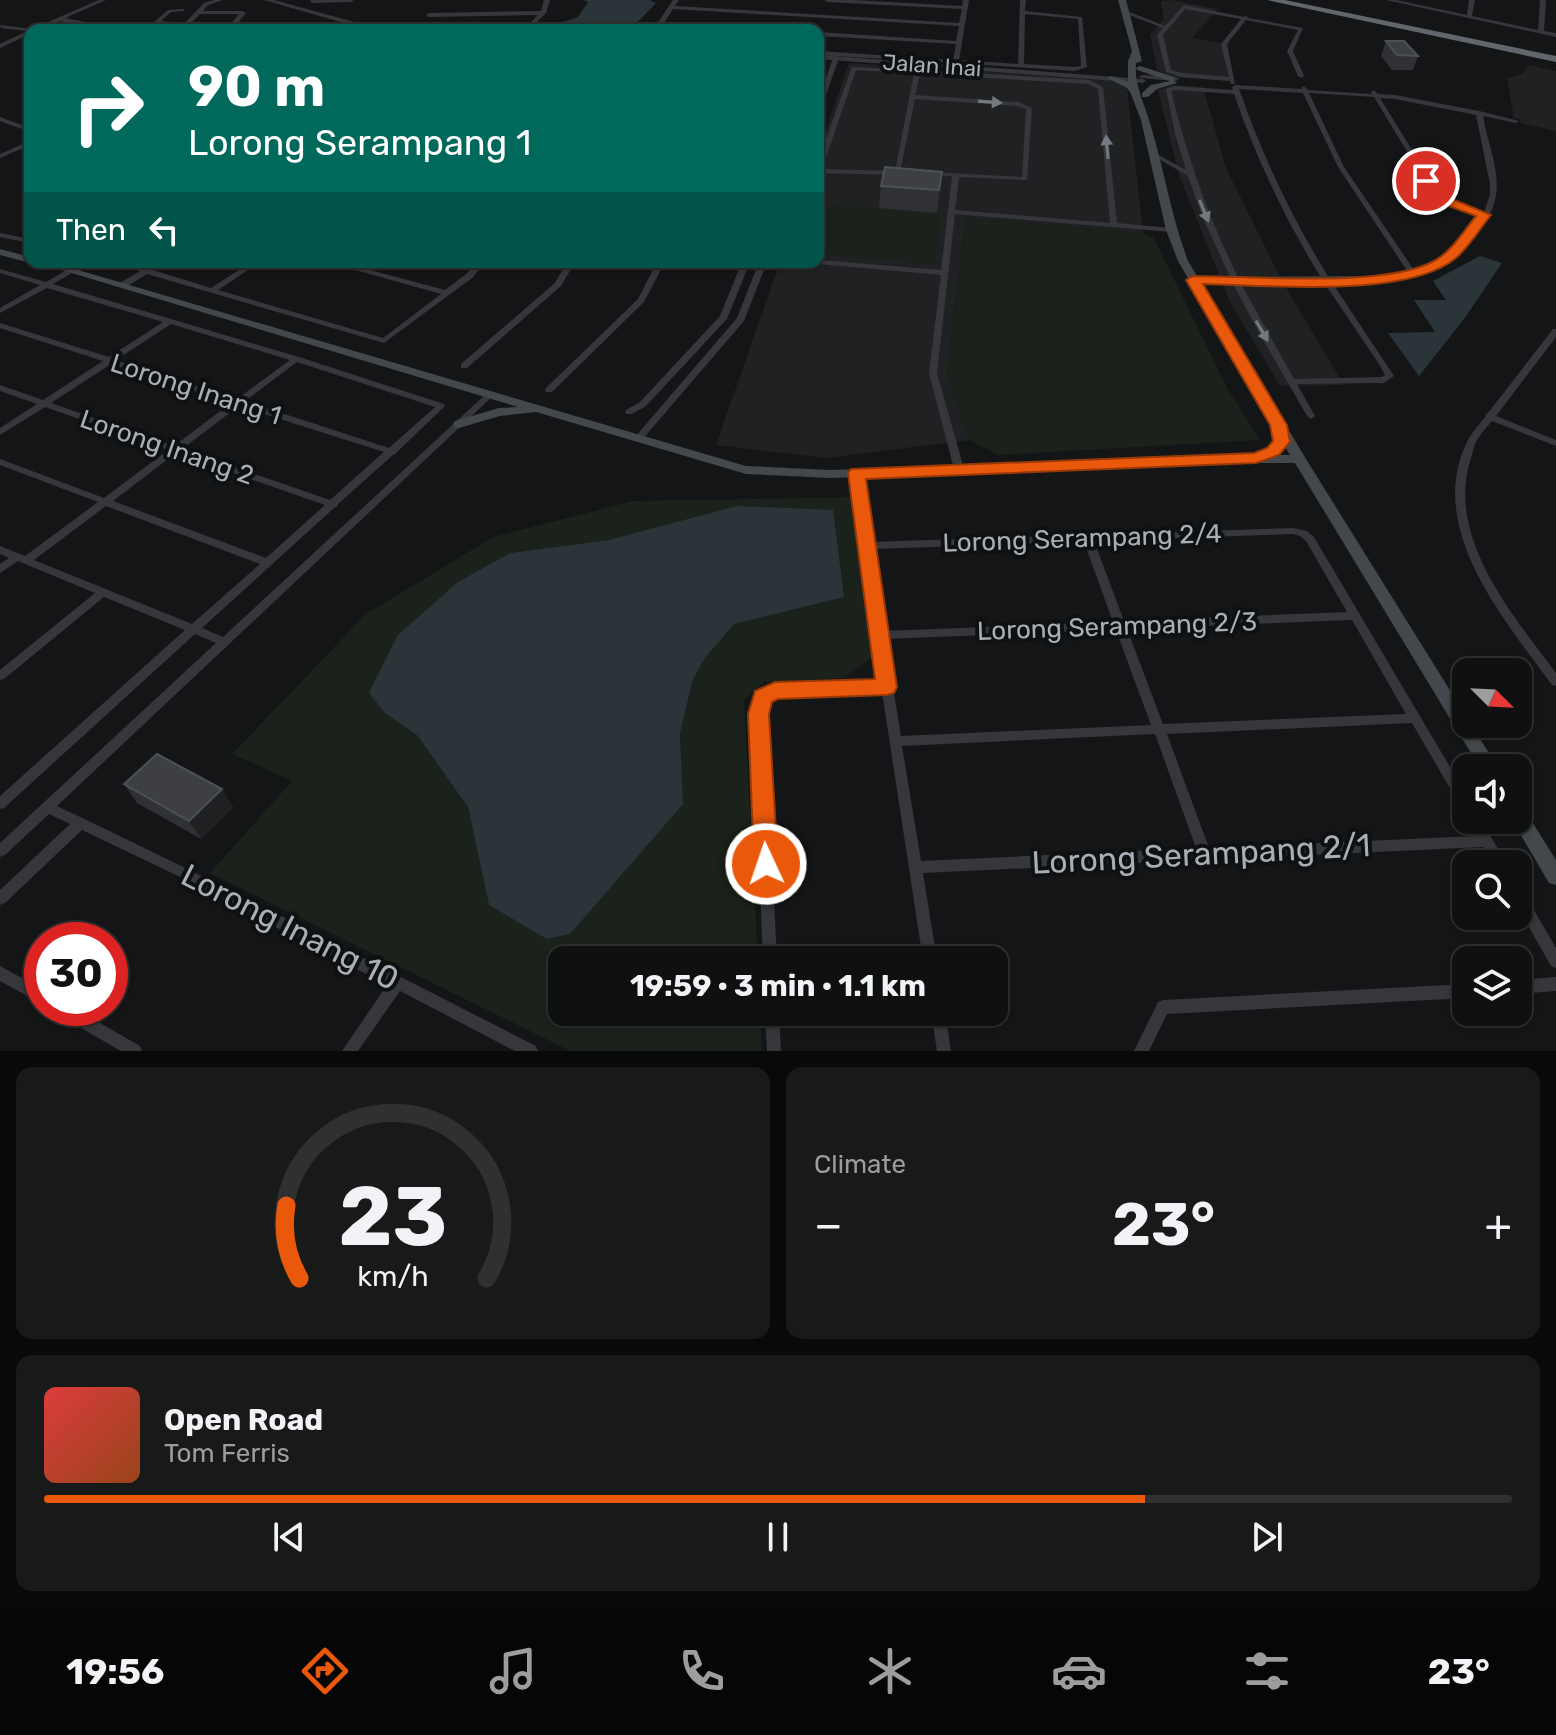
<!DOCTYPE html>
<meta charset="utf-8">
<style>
body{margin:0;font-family:Rubik,sans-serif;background:#181919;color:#f1f3f6;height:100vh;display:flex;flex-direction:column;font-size:30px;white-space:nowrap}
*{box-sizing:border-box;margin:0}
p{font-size:26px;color:#9b9d9f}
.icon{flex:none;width:44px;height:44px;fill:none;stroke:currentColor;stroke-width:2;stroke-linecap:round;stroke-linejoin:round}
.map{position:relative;height:1051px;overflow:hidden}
.side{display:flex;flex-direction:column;gap:16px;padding:16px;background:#080909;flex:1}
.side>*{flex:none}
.top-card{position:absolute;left:24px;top:24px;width:800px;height:244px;border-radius:16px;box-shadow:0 2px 6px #0004,0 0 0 2px #2f3030;background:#00695c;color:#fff;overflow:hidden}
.needle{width:52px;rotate:114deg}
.tools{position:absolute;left:1452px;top:658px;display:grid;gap:16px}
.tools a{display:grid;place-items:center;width:80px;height:80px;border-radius:16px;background:#0f1010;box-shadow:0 2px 6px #0004,0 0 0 2px #2f3030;font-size:40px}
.speed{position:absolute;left:24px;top:922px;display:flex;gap:16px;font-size:40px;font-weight:700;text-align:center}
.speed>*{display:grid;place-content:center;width:104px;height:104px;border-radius:50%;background:#0f1010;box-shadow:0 2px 6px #0004,0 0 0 2px #2f3030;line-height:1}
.speed .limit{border:12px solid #d22;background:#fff;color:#111}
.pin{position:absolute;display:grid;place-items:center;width:68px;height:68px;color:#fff;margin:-34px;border:4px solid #fff;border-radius:50%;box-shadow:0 2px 8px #0007}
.me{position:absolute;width:88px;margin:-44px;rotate:357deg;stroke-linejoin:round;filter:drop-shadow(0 0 6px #0008)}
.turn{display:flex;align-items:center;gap:28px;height:168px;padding:0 32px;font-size:36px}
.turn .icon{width:104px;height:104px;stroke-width:2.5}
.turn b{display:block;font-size:56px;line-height:68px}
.then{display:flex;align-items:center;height:76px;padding:0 32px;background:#0003;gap:16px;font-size:30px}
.big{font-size:60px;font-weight:700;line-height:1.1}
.side .widget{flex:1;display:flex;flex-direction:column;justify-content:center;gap:12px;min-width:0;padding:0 28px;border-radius:16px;background:#181919}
.side .dial{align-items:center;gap:0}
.dial svg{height:208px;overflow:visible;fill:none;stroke:#2f3030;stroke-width:7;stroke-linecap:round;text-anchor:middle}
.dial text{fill:#f1f3f6;stroke:none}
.song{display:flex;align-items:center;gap:24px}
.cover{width:96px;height:96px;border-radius:12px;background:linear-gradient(135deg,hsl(0 70% 55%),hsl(20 70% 35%))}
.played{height:8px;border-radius:4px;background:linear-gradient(90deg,#ea580c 75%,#2f3030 75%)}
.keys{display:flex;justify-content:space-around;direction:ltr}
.heat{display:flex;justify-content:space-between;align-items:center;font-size:44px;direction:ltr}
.side .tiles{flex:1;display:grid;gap:16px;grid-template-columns:1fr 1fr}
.widget:last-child{grid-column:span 2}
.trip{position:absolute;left:548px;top:946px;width:460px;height:80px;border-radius:16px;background:#0f1010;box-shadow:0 2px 6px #0004,0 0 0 2px #2f3030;font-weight:700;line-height:80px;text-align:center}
.menu{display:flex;height:128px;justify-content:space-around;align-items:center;background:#060606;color:#9b9d9f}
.menu .icon{width:56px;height:56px}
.menu .active{color:#ea580c}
.menu b{font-size:36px;color:#f1f3f6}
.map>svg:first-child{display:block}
</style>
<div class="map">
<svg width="1556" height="1051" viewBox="0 0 1556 1051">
<rect width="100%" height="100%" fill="#141516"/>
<!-- built -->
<path fill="#202123" d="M 1172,0 L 1218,9 L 1192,38 L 1222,43 L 1230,81 L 1172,77 L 1157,70 L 1150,35 L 1164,19 L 1161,1 Z
M 849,63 L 1110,80 L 1127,88 L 1143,233 L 966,218 L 947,374 L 969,440 L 826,458 L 716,445 L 780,262 L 818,262 L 818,153 Z
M 1529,65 L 1556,71 L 1556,131 L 1520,123 L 1520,119 L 1514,118 L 1507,78 L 1522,74 Z
M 1173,85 L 1203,87 L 1226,168 L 1281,279 L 1344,385 L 1280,386 L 1230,302 L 1179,175 L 1158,90 Z"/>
<!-- green -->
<path fill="#1b211b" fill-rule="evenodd" d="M 821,204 L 941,215 L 934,264 L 818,254 L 818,214 Z
M 966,218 L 1143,233 L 1154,238 L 1226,386 L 1260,440 L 999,455 L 969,440 L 947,374 Z
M 854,497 L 872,658 L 844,678 L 764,682 L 744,700 L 758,960 L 562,960 L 562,1012 L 760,1012 L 762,1051 L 570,1051 L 210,873 L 292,781 L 232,754 L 366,614 L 493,537 L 633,501 ZM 609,540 L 844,597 L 734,624 L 705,658 L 693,679 L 680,733 L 683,804 L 489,905 L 468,807 L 417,735 L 458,582 L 510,553 Z"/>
<!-- water -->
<path fill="#2b3539" d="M 583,0 L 649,0 L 656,3 L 630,30 L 548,27 L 578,17 L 588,2 Z
M 1480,256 L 1502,263 L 1464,319 L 1419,376 L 1388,333 L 1435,332 L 1414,300 L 1446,300 L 1433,281 Z
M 737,506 L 833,510 L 844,597 L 734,624 L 705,658 L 693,679 L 680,733 L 683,804 L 570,934 L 547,939 L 489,905 L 468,807 L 417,735 L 385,713 L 369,693 L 398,635 L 458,582 L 510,553 L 609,540 Z"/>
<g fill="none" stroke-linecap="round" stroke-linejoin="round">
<!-- minor -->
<path fill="#35373b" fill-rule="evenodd" d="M 99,0 L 106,0 L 65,18 L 90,23 L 90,25 L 82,30 L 75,30 L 83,25 L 60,21 L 38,30 L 30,30 L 30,34 L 0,48 L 0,44 L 27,31 L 1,28 L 0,25 L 32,29 Z
M 214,0 L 223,0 L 208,5 L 203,11 L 243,11 L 246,13 L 232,30 L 226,30 L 239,14 L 200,14 L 184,30 L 178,30 L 204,3 Z
M 310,0 L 354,0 L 351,2 L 312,3 Z
M 544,0 L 550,0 L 546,13 L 529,30 L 523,30 L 538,15 L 429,17 L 426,15 L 429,13 L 541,11 Z
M 673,0 L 679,0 L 675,6 L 959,23 L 962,9 L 827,2 L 824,0 L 853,0 L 962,6 L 963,0 L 969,0 L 959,60 L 1018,64 L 1020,0 L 1026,0 L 1025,11 L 1082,17 L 1087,67 L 1074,71 L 958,63 L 955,67 L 952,65 L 953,63 L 818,55 L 818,51 L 953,60 L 956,44 L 818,36 L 818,32 L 956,41 L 959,26 L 673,9 L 664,23 L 753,28 L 756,30 L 662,26 L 659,30 L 653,30 ZM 1025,14 L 1078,19 L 1081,66 L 1074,67 L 1024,64 Z
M 1386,0 L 1396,0 L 1467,15 L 1469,0 L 1475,0 L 1472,16 L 1538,30 L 1540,0 L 1546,0 L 1544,31 L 1556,33 L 1556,37 Z
M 1184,5 L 1244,17 L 1246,15 L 1248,18 L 1303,28 L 1293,51 L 1304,76 L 1301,78 L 1298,76 L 1287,51 L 1298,30 L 1246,20 L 1227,44 L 1235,84 L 1231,84 L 1230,81 L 1181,77 L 1166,72 L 1157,35 L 1163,28 L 1122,12 L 1127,11 L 1165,26 ZM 1185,9 L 1241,19 L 1221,44 L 1229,77 L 1182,73 L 1171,70 L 1163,35 Z
M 184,9 L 184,11 L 171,12 L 161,21 L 171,22 L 171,24 L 156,25 L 153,23 L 168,10 Z
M 335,25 L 351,29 L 352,30 L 335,29 L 323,30 Z
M 836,56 L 839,58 L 821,109 L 818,111 L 818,101 L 833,58 Z
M 818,62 L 824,67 L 821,75 L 818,77 Z
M 918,65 L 921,67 L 920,70 L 1089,80 L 1103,87 L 1117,223 L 1171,228 L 1175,230 L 1171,232 L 955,214 L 937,373 L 964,469 L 959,472 L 954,469 L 929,373 L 941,275 L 818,264 L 814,262 L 818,262 L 818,260 L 941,270 L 952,176 L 930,175 L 927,173 L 928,172 L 1022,177 L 1026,109 L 1017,106 L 915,99 L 900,172 L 895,175 L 818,173 L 818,161 L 852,67 L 915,70 L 916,66 ZM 856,70 L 914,73 L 895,171 L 822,169 ZM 920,74 L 1088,84 L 1098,89 L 1110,223 L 955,210 L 959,177 L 1027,180 L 1032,108 L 1018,102 L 915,95 Z
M 1142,75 L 1176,77 L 1179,79 L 1176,81 L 1140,78 L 1139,77 Z
M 1235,85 L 1302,89 L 1302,87 L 1304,86 L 1308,90 L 1372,94 L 1371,92 L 1374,90 L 1378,94 L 1395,95 L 1479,111 L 1519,121 L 1516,123 L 1483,116 C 1487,142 1500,169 1496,195 C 1490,238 1432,276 1393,280 C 1372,283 1351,281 1331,281 L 1394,376 L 1384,383 L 1297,384 L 1315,416 L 1311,419 L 1307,416 L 1262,338 L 1232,282 L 1193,282 L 1189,280 L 1193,278 L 1230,277 L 1203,218 L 1188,176 L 1150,154 L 1155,153 L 1186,170 L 1175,134 L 1166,89 L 1175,86 L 1233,90 L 1232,87 ZM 1239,89 L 1303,93 L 1338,167 L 1408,272 L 1393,276 L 1328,276 C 1291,217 1262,154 1239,89 ZM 1175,90 L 1234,94 C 1256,158 1285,219 1320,276 L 1238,277 C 1208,217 1187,156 1171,91 ZM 1309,93 L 1374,97 L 1431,191 L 1451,205 L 1481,216 C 1467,241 1440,260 1414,270 L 1344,167 ZM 1380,98 L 1395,99 L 1476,115 L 1490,184 L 1490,194 L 1484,213 L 1455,203 L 1436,189 ZM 1323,281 L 1379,364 L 1385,375 L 1382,377 L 1294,379 L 1240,282 Z
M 0,117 L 30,128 L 30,132 L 0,121 Z
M 30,141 L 30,145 L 0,158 L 0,154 Z
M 24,196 L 30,198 L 30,202 L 21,198 Z
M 0,233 L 30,239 L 30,243 L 0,237 Z
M 112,262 L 124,262 L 145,268 L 156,262 L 165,262 L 153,270 L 211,288 L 251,262 L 260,262 L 218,290 L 383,338 L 441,294 L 327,262 L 340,262 L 445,290 L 466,274 L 478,262 L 486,262 L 472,278 L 384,343 L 147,274 L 126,287 L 120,287 L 120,283 L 140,271 Z
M 567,262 L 575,262 L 561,286 L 467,368 L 461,368 L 461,364 L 555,283 Z
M 657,262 L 665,262 L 644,302 L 552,392 L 546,392 L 545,390 L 546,388 L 638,299 Z
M 742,262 L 750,262 L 727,319 L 646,406 L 632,414 L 626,414 L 625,412 L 626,410 L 640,402 L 720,316 Z
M 759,262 L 767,262 L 744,321 L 641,441 L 635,441 L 633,439 L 635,437 L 737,318 Z
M 70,268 L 73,268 L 77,270 L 53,284 L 299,357 L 444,404 L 445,406 L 395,454 L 393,455 L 338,504 L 337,507 L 334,508 L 202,628 L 223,637 L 488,392 L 491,391 L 495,394 L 57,806 C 218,882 377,965 536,1046 L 538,1051 L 515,1051 L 400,991 L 358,1051 L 342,1051 L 387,985 L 176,875 L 82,830 L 5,903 L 0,905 L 0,890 L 70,824 L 49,814 L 5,855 L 0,857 L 0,843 L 216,643 L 195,634 L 4,808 L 0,809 L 0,796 L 185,630 L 104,597 L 4,679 L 0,680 L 0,670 L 95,593 L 18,561 L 0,573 L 0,564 L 9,558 L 0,554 L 0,546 L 25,556 L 98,502 L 0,465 L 0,459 L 104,498 L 168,450 L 45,407 L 0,435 L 0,428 L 37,404 L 0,391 L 0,385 L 43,400 L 103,361 L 0,328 L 0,323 L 109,357 L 163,322 L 47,288 L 0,313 L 0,308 L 40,285 L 0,273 L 0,269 L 46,282 ZM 171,324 L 290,360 L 237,399 L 116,360 ZM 297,362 L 435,407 L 389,448 L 245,401 ZM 111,364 L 231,403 L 174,446 L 51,403 ZM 239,406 L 384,452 L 330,500 L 182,449 ZM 176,453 L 325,505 L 266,558 L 113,501 ZM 106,506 L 260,564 L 192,624 L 34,560 Z
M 1553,329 L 1556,329 L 1556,337 L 1496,416 L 1556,440 L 1556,446 L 1492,421 C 1487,427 1481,433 1477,440 C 1474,445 1473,452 1471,458 C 1445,536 1512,614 1556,673 L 1556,686 L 1552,685 C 1504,619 1425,528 1467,442 C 1471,433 1479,425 1485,417 L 1486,414 L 1488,413 Z
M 857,470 L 862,473 L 870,542 L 1293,528 L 1307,531 L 1314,537 L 1466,794 L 1466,810 L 1462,809 L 1412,723 L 1167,734 L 1209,848 L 1476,836 L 1468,820 L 1481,820 L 1507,864 L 1493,864 L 1483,847 L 923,873 L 937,960 L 923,960 L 882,692 L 777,695 L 767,700 L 765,714 L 777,960 L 763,960 L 753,714 L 758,694 L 775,685 L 881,683 L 860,546 L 852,473 ZM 1293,534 L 1300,536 L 1306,541 L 1347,612 L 1124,621 L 1094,541 ZM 1084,542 L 1113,622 L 884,631 L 871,549 ZM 1352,620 L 1406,714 L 1163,724 L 1127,629 ZM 1116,630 L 1151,725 L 901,736 L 885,639 ZM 1155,734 L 1196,848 L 921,861 L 902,746 Z
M 1518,889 L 1523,891 L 1556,948 L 1556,968 L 1551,966 L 1518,908 Z
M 0,966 L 42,989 L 42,1004 L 0,981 Z
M 1556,977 L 1556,991 L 1518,994 L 1518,980 Z
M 1466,984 L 1466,998 L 1167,1014 L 1149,1051 L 1134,1051 L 1158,1002 L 1163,1000 Z
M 53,1008 L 74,1008 L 140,1046 L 142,1051 L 121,1051 L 55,1013 Z
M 765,1012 L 779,1012 L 781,1051 L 767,1051 Z
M 931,1012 L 945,1012 L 951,1051 L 937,1051 Z"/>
<!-- tertiary -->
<path fill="#35373b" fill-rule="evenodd" d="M 264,0 L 274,0 L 358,23 L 412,28 L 415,30 L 358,27 Z
M 818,55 L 1143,79 L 1146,81 L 1143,83 L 818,59 Z"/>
<!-- secondary -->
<path fill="#44474b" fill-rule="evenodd" d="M 1118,0 L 1126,0 L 1142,61 L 1136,63 C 1134,85 1144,102 1150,123 C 1164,169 1171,216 1188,261 L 1306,459 L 1466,716 L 1466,724 L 1471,724 L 1498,768 L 1480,768 L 1295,463 L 1193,463 L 831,478 L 746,474 L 536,412 L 500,416 L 459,428 L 455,427 L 453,424 L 455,421 L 499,408 L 518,407 L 35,262 L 51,262 L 746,466 L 831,470 L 1193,455 L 1290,455 L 1178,261 L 1166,230 L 1141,120 L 1131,94 L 1127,88 L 1107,78 L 1111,76 L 1128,82 L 1128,61 L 1132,51 Z
M 1140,66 L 1174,77 L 1174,81 L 1177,83 L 1157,89 L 1148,97 L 1142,97 L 1142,93 L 1151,85 L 1170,81 L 1137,70 L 1136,68 Z
M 0,249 L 30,257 L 30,262 L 34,262 L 30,263 L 0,255 Z
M 1518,806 L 1524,809 L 1556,860 L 1556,885 L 1549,883 L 1512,820 L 1518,820 Z"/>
<!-- motorway -->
<path fill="#62666c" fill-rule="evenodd" d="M 1267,0 L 1285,0 L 1556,56 L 1556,62 Z"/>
</g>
<!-- wall -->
<path fill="#303134" d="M 1386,41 L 1418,56 L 1413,70 L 1392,70 L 1381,56 Z
M 942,172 L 937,213 L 879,208 L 881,186 Z
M 124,784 L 222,789 L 233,807 L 201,839 L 137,803 Z"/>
<!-- shaded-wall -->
<path fill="#1f2022" d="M 222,789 L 233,807 L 201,839 L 189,821 Z"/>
<!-- building -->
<path fill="#3d3f42" stroke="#4d5054" stroke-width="2" d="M 1386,41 L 1404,41 L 1418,56 L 1397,55 Z
M 885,167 L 942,172 L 939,190 L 881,186 Z
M 157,754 L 222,789 L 189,821 L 124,784 Z"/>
<!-- one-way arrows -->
<defs><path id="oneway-solid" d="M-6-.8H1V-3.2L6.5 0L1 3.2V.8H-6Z" transform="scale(2)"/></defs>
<g fill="#74787f">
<use href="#oneway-solid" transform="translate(990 102) rotate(4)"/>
<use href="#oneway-solid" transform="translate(1107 147) rotate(-95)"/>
<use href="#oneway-solid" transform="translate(1204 211) rotate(68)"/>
<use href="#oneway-solid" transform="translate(1262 331) rotate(60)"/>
</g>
<!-- route -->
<path fill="#ea580c" stroke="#983908" stroke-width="2" d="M 1426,177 L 1452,199 L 1491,215 C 1480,229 1469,247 1456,258 C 1407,299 1267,285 1203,284 L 1287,425 L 1290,442 L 1279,455 L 1256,463 L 866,479 L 897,687 L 894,693 L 887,695 L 778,699 L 772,702 L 769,714 L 778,864 L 775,872 L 766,875 L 758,872 L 754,864 L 748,714 L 755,691 L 775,682 L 875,679 L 848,473 L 851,469 L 1254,453 L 1267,448 L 1273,441 L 1270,425 L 1186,280 L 1193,276 C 1254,276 1384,288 1434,261 C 1452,251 1463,232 1476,216 L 1443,204 L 1420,181 Z"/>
<g text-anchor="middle" stroke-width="8" stroke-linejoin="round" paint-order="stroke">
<!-- far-street labels -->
<g font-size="22" fill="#a7aeb6" stroke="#0f1011">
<text transform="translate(932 65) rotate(4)" y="8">Jalan Inai</text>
</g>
<!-- street labels -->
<g font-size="26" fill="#a7aeb6" stroke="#0f1011">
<text transform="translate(196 389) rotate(18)" y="9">Lorong Inang 1</text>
<text transform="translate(167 447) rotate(19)" y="9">Lorong Inang 2</text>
<text transform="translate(1082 538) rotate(-2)" y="9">Lorong Serampang 2/4</text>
<text transform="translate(1117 626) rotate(-2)" y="9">Lorong Serampang 2/3</text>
</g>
<!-- near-street labels -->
<g font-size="32" fill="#a7aeb6" stroke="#0f1011">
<text transform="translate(1201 854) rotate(-3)" y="11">Lorong Serampang 2/1</text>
<text transform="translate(290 927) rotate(27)" y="11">Lorong Inang 10</text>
</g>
</g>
</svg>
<div class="tools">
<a><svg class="needle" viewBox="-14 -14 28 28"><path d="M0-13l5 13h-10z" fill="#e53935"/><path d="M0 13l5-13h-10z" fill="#9b9d9f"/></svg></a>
<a><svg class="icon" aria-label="sound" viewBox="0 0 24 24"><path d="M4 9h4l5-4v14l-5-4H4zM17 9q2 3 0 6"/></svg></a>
<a><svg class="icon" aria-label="search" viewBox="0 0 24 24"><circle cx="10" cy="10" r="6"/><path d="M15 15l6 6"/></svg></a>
<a><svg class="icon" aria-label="layers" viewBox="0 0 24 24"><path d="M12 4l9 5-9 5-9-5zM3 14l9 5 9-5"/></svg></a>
</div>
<div class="speed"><div class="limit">30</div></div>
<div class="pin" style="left:1426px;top:181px;background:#d93025"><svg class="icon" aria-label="arrive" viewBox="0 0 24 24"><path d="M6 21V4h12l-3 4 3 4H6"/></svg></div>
<svg class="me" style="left:766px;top:864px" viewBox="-20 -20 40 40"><circle r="17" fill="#ea580c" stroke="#fff" stroke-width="3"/><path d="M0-11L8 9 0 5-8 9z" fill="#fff"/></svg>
<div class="trip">19:59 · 3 min · 1.1 km</div>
<div class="top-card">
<div class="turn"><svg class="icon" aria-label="right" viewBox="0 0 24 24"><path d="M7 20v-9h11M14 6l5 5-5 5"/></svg><div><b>90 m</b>Lorong Serampang 1</div></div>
<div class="then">Then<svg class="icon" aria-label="left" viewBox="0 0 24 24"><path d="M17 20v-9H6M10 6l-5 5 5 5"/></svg></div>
</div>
</div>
<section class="side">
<div class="tiles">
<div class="widget dial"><svg viewBox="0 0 100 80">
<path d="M14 69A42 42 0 1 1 86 69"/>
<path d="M14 69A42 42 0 0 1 9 41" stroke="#ea580c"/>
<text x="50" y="56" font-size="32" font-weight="700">23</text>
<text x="50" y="72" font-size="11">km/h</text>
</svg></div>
<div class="widget"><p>Climate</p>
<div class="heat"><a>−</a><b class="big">23°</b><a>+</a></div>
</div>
<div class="widget">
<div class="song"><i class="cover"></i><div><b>Open Road</b><p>Tom Ferris</p></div></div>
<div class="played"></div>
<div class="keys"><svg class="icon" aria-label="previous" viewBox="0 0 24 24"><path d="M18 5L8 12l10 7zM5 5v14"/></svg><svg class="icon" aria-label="pause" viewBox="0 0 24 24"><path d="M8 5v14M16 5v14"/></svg><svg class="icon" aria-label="next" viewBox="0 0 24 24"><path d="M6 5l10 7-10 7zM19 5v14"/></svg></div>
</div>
</div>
</section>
<nav class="menu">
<b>19:56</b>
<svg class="icon active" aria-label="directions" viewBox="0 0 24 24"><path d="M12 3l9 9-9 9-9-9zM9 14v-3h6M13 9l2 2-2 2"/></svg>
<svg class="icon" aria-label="music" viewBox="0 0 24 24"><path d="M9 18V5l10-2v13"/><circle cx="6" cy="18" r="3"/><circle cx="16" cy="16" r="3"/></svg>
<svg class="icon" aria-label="phone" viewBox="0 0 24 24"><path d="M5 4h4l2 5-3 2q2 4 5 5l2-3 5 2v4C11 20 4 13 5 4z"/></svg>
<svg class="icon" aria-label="climate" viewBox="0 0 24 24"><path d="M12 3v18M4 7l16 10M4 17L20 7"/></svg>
<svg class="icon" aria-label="car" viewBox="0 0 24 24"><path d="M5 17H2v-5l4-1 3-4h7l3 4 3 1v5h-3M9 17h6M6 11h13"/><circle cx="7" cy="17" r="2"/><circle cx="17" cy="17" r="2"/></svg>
<svg class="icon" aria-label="filters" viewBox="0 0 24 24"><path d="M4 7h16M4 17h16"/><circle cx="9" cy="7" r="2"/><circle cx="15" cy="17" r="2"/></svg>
<b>23°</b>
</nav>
